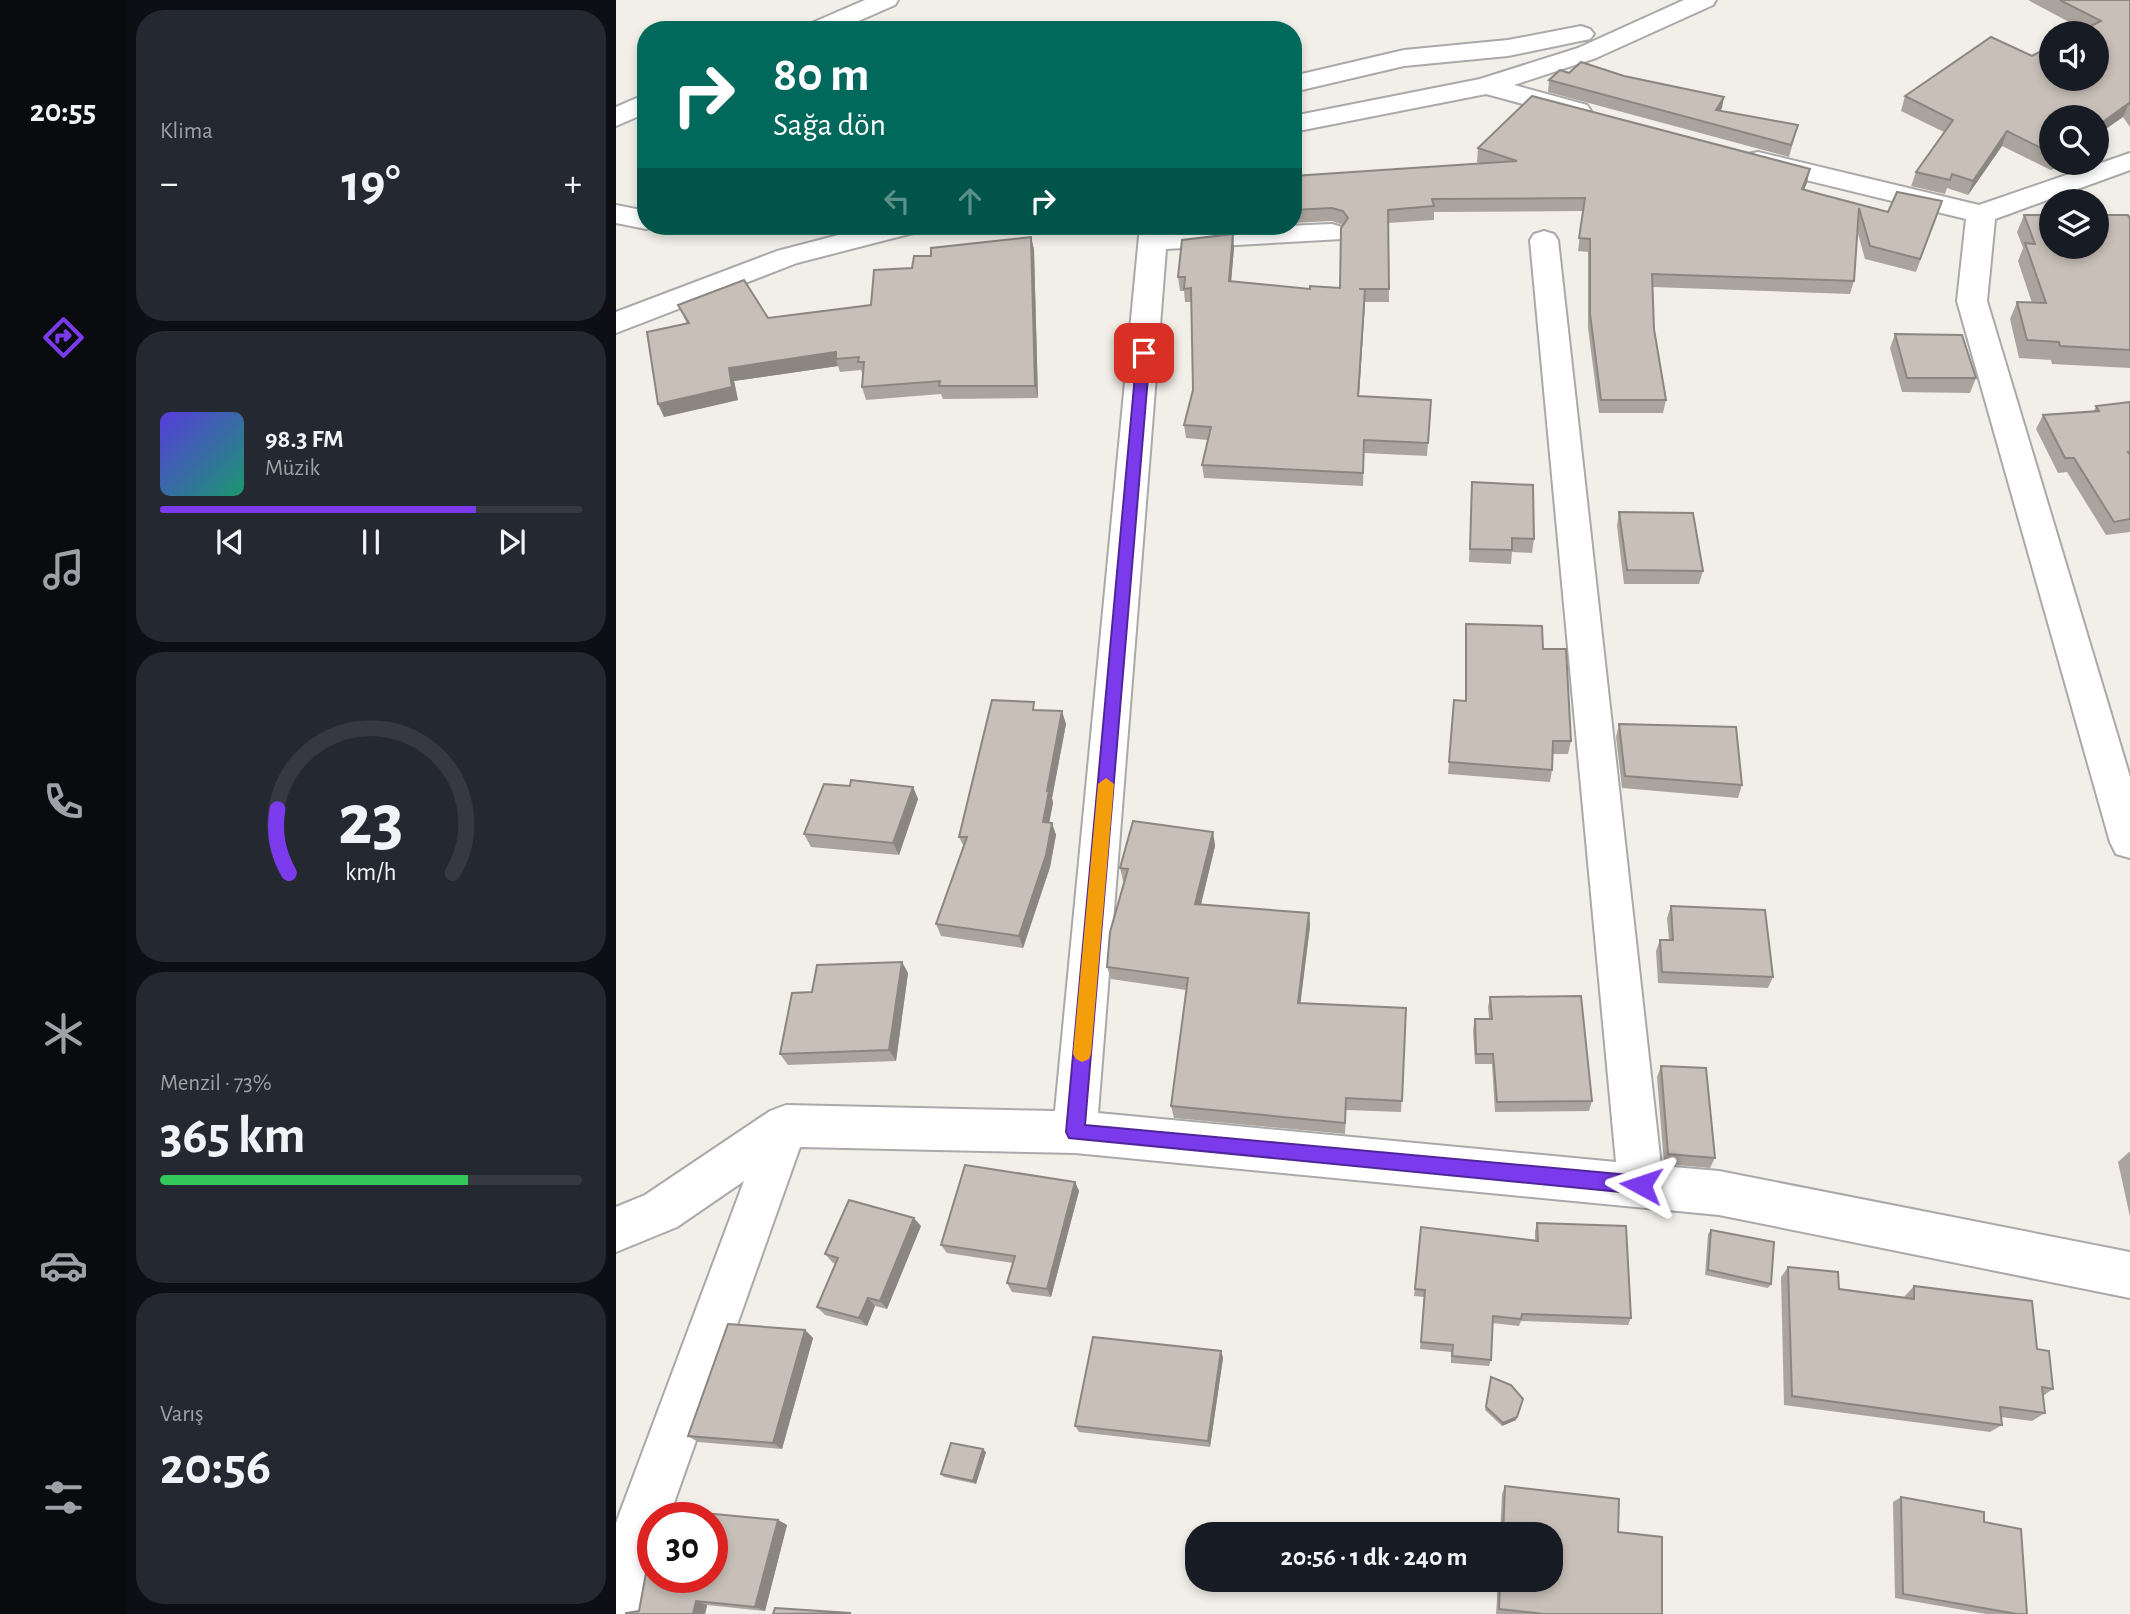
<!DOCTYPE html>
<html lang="tr">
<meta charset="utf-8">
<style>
body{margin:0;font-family:"Alegreya Sans",sans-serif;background:#242831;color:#f1f3f6;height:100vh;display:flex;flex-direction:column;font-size:26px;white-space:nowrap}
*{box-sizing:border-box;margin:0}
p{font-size:23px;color:#9ea1a6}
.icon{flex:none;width:38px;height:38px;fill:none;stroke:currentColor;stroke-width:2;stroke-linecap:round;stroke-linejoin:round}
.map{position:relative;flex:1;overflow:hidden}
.details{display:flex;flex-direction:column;gap:10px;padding:10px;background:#0d0f14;width:490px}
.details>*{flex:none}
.banner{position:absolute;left:21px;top:21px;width:665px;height:214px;border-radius:28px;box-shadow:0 4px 10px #0003;background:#00695c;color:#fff;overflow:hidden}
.controls{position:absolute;left:1423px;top:21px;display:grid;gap:14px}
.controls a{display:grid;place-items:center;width:70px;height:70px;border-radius:50%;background:#171b24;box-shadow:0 4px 10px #0003;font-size:35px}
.speed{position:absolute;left:21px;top:1502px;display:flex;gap:14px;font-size:35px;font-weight:700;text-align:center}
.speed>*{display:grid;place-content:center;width:91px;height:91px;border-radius:50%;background:#171b24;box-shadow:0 4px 10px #0003;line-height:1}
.speed .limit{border:10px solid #d22;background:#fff;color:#111}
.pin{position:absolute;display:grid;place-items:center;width:60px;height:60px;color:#fff;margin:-30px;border-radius:14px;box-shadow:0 4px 10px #0006}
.me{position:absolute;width:77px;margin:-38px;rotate:275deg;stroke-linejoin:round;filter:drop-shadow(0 0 5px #0008)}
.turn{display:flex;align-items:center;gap:24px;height:147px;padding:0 21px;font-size:32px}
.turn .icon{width:91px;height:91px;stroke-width:2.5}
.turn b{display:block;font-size:49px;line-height:60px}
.lanes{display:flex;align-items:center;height:66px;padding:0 21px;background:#0003;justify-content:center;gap:35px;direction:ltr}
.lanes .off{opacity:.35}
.big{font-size:52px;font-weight:600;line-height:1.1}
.details .widget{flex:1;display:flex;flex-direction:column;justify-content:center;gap:10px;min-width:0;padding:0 24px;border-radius:28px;background:#242831}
.details .dial{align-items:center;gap:0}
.dial svg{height:182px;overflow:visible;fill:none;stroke:#363941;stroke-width:7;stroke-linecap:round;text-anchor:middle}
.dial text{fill:#f1f3f6;stroke:none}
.song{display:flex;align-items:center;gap:21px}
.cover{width:84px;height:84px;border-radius:10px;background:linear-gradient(135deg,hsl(250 70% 55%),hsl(160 70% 35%))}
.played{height:7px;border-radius:4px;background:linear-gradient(90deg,#7c3aed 75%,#363941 75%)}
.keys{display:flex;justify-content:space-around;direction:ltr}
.heat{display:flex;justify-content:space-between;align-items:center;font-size:38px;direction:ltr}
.charge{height:10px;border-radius:5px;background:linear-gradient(90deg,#34c759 73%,#363941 0)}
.trip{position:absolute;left:569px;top:1522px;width:378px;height:70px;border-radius:28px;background:#171b24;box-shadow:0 4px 10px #0003;font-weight:600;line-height:70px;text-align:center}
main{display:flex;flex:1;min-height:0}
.dock{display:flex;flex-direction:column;width:126px;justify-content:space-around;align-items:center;background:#090b0e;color:#9ea1a6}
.dock .icon{width:49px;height:49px}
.dock .on{color:#7c3aed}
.dock b{font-size:32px;color:#f1f3f6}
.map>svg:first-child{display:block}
</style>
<main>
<nav class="dock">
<b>20:55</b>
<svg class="icon on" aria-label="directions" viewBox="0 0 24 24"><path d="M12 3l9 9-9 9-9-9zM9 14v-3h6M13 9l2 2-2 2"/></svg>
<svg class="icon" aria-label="music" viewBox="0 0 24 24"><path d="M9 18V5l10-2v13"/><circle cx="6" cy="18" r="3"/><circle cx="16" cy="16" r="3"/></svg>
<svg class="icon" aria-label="phone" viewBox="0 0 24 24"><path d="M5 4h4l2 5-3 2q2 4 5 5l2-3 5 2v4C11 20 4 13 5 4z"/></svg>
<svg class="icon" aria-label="climate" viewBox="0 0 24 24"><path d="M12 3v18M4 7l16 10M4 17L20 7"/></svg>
<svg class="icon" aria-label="car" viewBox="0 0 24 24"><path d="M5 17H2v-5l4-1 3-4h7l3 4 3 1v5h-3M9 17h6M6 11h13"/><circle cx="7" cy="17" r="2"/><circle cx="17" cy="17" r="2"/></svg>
<svg class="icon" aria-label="filters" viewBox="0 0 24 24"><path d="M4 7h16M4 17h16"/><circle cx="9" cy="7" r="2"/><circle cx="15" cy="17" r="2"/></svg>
</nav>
<section class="details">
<div class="widget"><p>Klima</p>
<div class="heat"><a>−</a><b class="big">19°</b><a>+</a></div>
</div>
<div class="widget">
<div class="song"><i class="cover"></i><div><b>98.3 FM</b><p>Müzik</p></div></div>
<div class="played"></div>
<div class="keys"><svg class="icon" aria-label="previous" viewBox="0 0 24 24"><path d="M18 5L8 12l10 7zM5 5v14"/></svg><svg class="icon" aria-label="pause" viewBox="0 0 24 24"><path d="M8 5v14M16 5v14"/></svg><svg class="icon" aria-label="next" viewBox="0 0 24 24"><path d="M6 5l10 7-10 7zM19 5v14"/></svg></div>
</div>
<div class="widget dial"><svg viewBox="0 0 100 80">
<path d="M14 69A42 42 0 1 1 86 69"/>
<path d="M14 69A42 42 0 0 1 9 41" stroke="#7c3aed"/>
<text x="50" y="56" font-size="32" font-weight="700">23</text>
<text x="50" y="72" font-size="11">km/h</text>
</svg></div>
<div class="widget"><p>Menzil · 73%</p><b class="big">365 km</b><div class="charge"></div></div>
<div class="widget"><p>Varış</p><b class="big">20:56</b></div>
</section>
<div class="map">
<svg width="1514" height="1614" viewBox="0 0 1514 1614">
<rect width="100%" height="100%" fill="#f2efe9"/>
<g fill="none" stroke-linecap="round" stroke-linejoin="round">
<!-- minor casing -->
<g stroke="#a9a9a9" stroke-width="4">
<path id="minor" d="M 249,0 L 282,0 L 279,5 L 222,30 L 188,30 L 191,25 Z
M 1068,0 L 1100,0 L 1097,5 L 980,58 L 898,85 L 971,105 L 975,111 L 971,117 L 962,119 L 870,94 L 677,132 L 677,116 L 864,79 L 962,48 Z
M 965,26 L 974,29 L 978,34 L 974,39 L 892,56 L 788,66 L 677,92 L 677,76 L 788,50 L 892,40 Z
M 30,94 L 30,113 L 0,126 L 0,107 Z
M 1142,152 L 1363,205 L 1514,153 L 1514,170 L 1379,219 L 1371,301 L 1514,777 L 1514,858 L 1500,854 L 1494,842 L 1341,301 L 1350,219 L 1132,166 L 1128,160 L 1132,154 Z
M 0,205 L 30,211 L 30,226 L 40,226 L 30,229 L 0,223 Z
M 716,224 L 726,227 L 730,233 L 726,239 L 550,249 L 482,1113 L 1000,1162 L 914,240 L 918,234 L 928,231 L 938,234 L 942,240 L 1045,1166 L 1103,1171 L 1514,1252 L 1514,1298 L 1103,1215 L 459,1153 L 184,1147 L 53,1517 L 37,1517 L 37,1577 L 39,1577 L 32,1614 L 0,1614 L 0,1523 L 128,1181 L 61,1227 L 0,1252 L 0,1207 L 29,1195 L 154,1111 L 170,1105 L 439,1111 L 524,226 L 552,226 L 552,231 Z
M 257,226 L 305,226 L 301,232 L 181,263 L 0,333 L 0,312 L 161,251 Z"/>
</g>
<!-- minor -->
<use href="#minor" fill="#fff" fill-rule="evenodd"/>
</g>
<!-- wall -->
<path fill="#aba49e" d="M 1412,0 L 1514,0 L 1514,127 L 1507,117 L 1435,117 L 1435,163 L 1445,163 L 1435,170 L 1386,146 L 1352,195 L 1331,188 L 1329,194 L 1295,186 L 1300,172 L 1328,132 L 1285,111 L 1289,96 L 1416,56 L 1468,30 Z
M 953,73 L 1008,76 L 1108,97 L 1104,111 L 1182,125 L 1173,157 L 932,92 L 933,80 Z
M 862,148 L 1194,169 L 1188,190 L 1272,212 L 1326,201 L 1300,272 L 1249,259 L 1241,230 L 1238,281 L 1234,294 L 1037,287 L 1038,329 L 1050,400 L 1047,413 L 983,413 L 972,328 L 972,252 L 962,251 L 967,211 L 818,212 L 818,220 L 772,223 L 773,302 L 749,302 L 743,396 L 815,400 L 811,456 L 748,453 L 747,486 L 588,478 L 586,465 L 592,440 L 570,438 L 568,425 L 577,390 L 575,302 L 569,302 L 568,291 L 564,291 L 562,277 L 618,248 L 615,281 L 694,289 L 724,288 L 727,225 L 716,221 L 677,223 L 677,176 L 866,164 L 861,162 Z
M 1408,215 L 1514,219 L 1514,368 L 1436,364 L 1435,360 L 1403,358 L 1394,319 L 1401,302 L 1416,303 L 1402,261 L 1407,248 L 1401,232 Z
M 579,226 L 613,226 L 579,227 Z
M 415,237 L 418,250 L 422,398 L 327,399 L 325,394 L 250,400 L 246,387 L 247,375 L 245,370 L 224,372 L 222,366 L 118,381 L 122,400 L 48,417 L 71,324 L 62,305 L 152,318 L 255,305 L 296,268 L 315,256 Z
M 1279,334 L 1360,378 L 1354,393 L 1286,392 L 1274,348 Z
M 1514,402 L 1514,532 L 1490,535 L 1451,472 L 1442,473 L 1420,429 L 1427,415 L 1478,411 L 1480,406 Z
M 856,482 L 918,539 L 916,553 L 896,552 L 895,564 L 853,562 Z
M 1003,512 L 1087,571 L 1083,584 L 1008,584 L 1001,526 Z
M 850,624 L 927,649 L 955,741 L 952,754 L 936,754 L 936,770 L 934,782 L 832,774 L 838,700 L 849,701 Z
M 421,710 L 450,724 L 436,798 L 437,803 L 433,823 L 436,823 L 440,835 L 434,867 L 407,948 L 325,936 L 320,924 L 348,847 L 343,837 Z
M 1003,724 L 1126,785 L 1122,798 L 1006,788 L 1000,737 Z
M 234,786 L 297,787 L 302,799 L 283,855 L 195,847 L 188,834 Z
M 597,832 L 599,846 L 585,904 L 693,913 L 694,926 L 684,1003 L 790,1008 L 785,1112 L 730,1110 L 729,1134 L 558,1118 L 555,1106 L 570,990 L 495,979 L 491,967 L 508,881 L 507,881 L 504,868 Z
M 1055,906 L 1157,977 L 1152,988 L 1042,983 L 1040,951 L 1044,940 L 1053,940 L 1051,918 Z
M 286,962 L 292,973 L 280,1061 L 172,1065 L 164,1054 L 196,992 Z
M 874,997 L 976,1101 L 973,1111 L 879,1112 L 876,1064 L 859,1064 L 857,1030 L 859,1019 L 873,1019 L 872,1007 Z
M 1045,1066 L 1099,1158 L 1094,1168 L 1048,1164 L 1041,1077 Z
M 1513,1152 L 1514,1152 L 1514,1217 L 1502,1162 Z
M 459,1182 L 463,1191 L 435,1297 L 396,1292 L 391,1283 L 397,1263 L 331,1253 L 325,1245 Z
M 921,1223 L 1015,1318 L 1012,1325 L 905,1321 L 903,1326 L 876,1323 L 875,1360 L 873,1366 L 835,1363 L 835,1352 L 804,1349 L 808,1297 L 798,1296 L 805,1227 L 919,1241 L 919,1231 Z
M 305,1226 L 271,1309 L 259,1306 L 251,1326 L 209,1315 L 201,1307 L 219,1264 L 217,1263 L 209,1254 Z
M 1095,1230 L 1155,1284 L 1152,1288 L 1089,1275 L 1092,1234 Z
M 1172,1267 L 1223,1289 L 1288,1297 L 1298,1286 L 1421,1349 L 1437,1389 L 1427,1396 L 1429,1413 L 1416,1421 L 1385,1417 L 1386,1425 L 1374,1432 L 1168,1405 L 1165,1277 Z
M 189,1330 L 197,1338 L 166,1449 L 82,1442 L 72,1436 Z
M 605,1351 L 607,1358 L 594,1447 L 463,1432 L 459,1426 Z
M 875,1377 L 900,1420 L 886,1426 L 869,1410 Z
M 370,1452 L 360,1484 L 328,1477 L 325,1474 Z
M 889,1486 L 1002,1532 L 1046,1614 L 880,1614 L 882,1580 L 934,1580 L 934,1535 L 884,1535 L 886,1494 Z
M 1285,1497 L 1368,1522 L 1411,1614 L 1370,1614 L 1279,1598 L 1277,1502 Z
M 162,1520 L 171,1525 L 149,1611 L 91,1605 L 89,1614 L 10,1614 L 23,1611 Z"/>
<!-- shaded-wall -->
<path fill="#8b8681" d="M 1108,97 L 1106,108 L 1098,121 L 1100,110 Z
M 1513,103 L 1507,117 L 1480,136 L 1480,127 Z
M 1391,131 L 1386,146 L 1352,195 L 1357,181 Z
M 1438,163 L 1445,163 L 1435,170 Z
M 1194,169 L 1191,183 L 1182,203 L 1186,189 Z
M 617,234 L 618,248 L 614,295 L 613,281 Z
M 415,237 L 418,250 L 422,398 L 419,386 Z
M 749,289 L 749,303 L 742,409 L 742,396 Z
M 220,352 L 220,359 L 222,366 L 118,381 L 122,400 L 48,417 L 42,404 L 113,368 Z
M 446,711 L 450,724 L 436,798 L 437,803 L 431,834 L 427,822 L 431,791 Z
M 297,787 L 302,799 L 283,855 L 277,843 Z
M 436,823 L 440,835 L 434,867 L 407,948 L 403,936 Z
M 597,832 L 599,846 L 582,917 L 579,904 Z
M 693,913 L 694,926 L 683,1015 L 682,1003 Z
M 286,962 L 292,973 L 280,1061 L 273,1050 Z
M 459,1182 L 463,1191 L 435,1297 L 431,1289 Z
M 298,1218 L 305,1226 L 271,1309 L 264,1301 Z
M 252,1298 L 259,1306 L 251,1326 L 243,1318 Z
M 189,1330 L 197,1338 L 166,1449 L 157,1443 Z
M 605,1351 L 607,1358 L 594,1447 L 592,1441 Z
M 901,1417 L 900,1420 L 886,1426 L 887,1423 Z
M 367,1449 L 370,1452 L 360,1484 L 357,1481 Z
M 162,1520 L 171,1525 L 149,1611 L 139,1607 Z
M 80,1601 L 91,1605 L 89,1614 L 77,1614 Z"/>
<!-- building -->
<path fill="#c7bfb8" stroke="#8b8681" stroke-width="2" d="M 1444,0 L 1514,0 L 1514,104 L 1513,103 L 1480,127 L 1480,117 L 1435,117 L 1435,153 L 1391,131 L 1357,181 L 1336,174 L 1334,180 L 1300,172 L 1337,120 L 1289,96 L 1375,37 L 1416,56 L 1435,46 L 1435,79 L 1480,79 L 1480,33 L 1461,33 L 1485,21 Z
M 965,62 L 1008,76 L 1108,97 L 1100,110 L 1182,125 L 1175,145 L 933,80 L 944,70 L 953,73 Z
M 916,96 L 1194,169 L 1186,189 L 1200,193 L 1272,212 L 1281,192 L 1326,201 L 1304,259 L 1254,246 L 1243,208 L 1238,281 L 1036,274 L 1038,329 L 1050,400 L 985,400 L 974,314 L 974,239 L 963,238 L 969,198 L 816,199 L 818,206 L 772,210 L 773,289 L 743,289 L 749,289 L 742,396 L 815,400 L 812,443 L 748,440 L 747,473 L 586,465 L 595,427 L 568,425 L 577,390 L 575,288 L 568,289 L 569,277 L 562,277 L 566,240 L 617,234 L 613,281 L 694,289 L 694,286 L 724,288 L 725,228 L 732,218 L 727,211 L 716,208 L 677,210 L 677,176 L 901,161 L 862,148 Z
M 1408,215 L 1435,215 L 1435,247 L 1480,247 L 1480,215 L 1512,215 L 1514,219 L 1514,350 L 1444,346 L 1443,342 L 1411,340 L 1401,302 L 1430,303 L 1409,243 L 1419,244 Z
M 415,237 L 419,386 L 323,386 L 324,381 L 246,387 L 248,362 L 242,362 L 243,357 L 220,359 L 220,352 L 113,368 L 116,387 L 42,404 L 31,332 L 73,323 L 62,305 L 128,280 L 152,318 L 255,305 L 258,270 L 296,268 L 298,256 L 315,256 L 315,248 Z
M 1279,334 L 1346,335 L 1360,378 L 1291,378 Z
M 1514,402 L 1514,452 L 1512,452 L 1514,455 L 1514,519 L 1498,522 L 1458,458 L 1449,458 L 1427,415 L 1483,411 L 1480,406 Z
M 856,482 L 917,485 L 918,539 L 896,538 L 896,550 L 854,549 Z
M 1003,512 L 1077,513 L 1087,571 L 1011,570 Z
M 850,624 L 926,626 L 927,649 L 950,649 L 955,741 L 937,741 L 936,770 L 833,762 L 838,700 L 850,701 Z
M 376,700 L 418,702 L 417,710 L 446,711 L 431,791 L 433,791 L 427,822 L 436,823 L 430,855 L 403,936 L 320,924 L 351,837 L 343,837 Z
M 1003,724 L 1120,727 L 1126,785 L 1009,776 Z
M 235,780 L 297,787 L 277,843 L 188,834 L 208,784 L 234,786 Z
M 517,821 L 597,832 L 579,904 L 693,913 L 682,1003 L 790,1008 L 786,1101 L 730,1098 L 729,1123 L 555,1106 L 572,978 L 491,967 L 494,932 L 512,869 L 504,868 Z
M 1055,906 L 1149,910 L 1157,977 L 1046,972 L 1044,940 L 1057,940 Z
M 286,962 L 273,1050 L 164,1054 L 176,993 L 196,992 L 201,965 Z
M 965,996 L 976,1101 L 881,1102 L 877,1054 L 860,1054 L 859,1019 L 876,1019 L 874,997 Z
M 1045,1066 L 1090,1068 L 1099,1158 L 1052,1154 Z
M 349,1165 L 459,1182 L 431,1289 L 391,1283 L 399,1256 L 325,1245 Z
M 233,1200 L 298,1218 L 264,1301 L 252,1298 L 243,1318 L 201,1307 L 222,1258 L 209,1254 Z
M 921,1223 L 1010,1226 L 1015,1318 L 906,1314 L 905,1319 L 877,1316 L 875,1360 L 836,1356 L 837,1345 L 805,1342 L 809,1290 L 799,1289 L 805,1227 L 922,1241 Z
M 1095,1230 L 1158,1242 L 1155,1284 L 1092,1270 Z
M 1172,1267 L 1222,1272 L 1223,1289 L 1298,1299 L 1298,1286 L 1416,1301 L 1421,1349 L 1433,1351 L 1437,1389 L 1426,1387 L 1429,1413 L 1384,1407 L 1386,1425 L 1176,1396 Z
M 112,1324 L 189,1330 L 157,1443 L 72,1436 Z
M 477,1337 L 605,1351 L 592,1441 L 459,1426 Z
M 875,1377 L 895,1385 L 907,1399 L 901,1417 L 887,1423 L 870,1407 Z
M 335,1443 L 367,1449 L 357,1481 L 325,1474 Z
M 889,1486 L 1003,1499 L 1002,1532 L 1046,1537 L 1046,1614 L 928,1614 L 883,1609 L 884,1580 L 934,1580 L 934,1535 L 887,1535 Z
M 1285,1497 L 1368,1512 L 1368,1522 L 1405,1529 L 1411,1614 L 1401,1614 L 1287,1594 Z
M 46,1509 L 162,1520 L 139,1607 L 80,1601 L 77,1614 L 10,1614 L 10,1613 L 23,1611 L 30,1573 L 28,1555 L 37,1528 L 37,1577 L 96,1577 L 96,1517 L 40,1517 Z
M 159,1608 L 235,1613 L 157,1614 Z"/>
<!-- route -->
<path fill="#7c3aed" stroke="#51269a" stroke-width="2" d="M 528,348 L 534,353 L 469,1125 L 1025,1176 L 1032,1178 L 1035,1185 L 1032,1191 L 1025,1194 L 453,1138 L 450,1132 L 521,353 Z"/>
<!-- slow -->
<path fill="#f59e0b" d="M 490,778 L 498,784 L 475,1054 L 473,1059 L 466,1062 L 460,1059 L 457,1054 L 482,784 Z"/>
</svg>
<div class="controls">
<a><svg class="icon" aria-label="sound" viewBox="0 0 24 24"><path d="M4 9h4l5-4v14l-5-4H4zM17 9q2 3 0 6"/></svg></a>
<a><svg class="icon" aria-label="search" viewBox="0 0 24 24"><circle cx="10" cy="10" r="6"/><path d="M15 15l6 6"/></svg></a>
<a><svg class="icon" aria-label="layers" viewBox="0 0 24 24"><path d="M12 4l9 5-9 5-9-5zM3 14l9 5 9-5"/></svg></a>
</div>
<div class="speed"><div class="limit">30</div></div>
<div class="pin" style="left:528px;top:353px;background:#d93025"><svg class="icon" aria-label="arrive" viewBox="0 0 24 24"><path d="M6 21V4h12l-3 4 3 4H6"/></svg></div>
<svg class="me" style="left:1025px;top:1185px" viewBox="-20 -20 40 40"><path d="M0-17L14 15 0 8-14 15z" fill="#7c3aed" stroke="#fff" stroke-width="4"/></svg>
<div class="trip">20:56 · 1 dk · 240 m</div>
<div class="banner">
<div class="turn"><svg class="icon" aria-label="right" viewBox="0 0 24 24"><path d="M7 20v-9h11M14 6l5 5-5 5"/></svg><div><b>80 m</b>Sağa dön</div></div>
<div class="lanes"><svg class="icon off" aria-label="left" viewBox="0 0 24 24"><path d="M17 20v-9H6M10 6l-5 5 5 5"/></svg><svg class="icon off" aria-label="ahead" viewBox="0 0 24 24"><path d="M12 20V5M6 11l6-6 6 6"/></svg><svg class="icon" aria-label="right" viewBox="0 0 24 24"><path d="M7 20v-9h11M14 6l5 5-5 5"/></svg></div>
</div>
</div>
</main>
